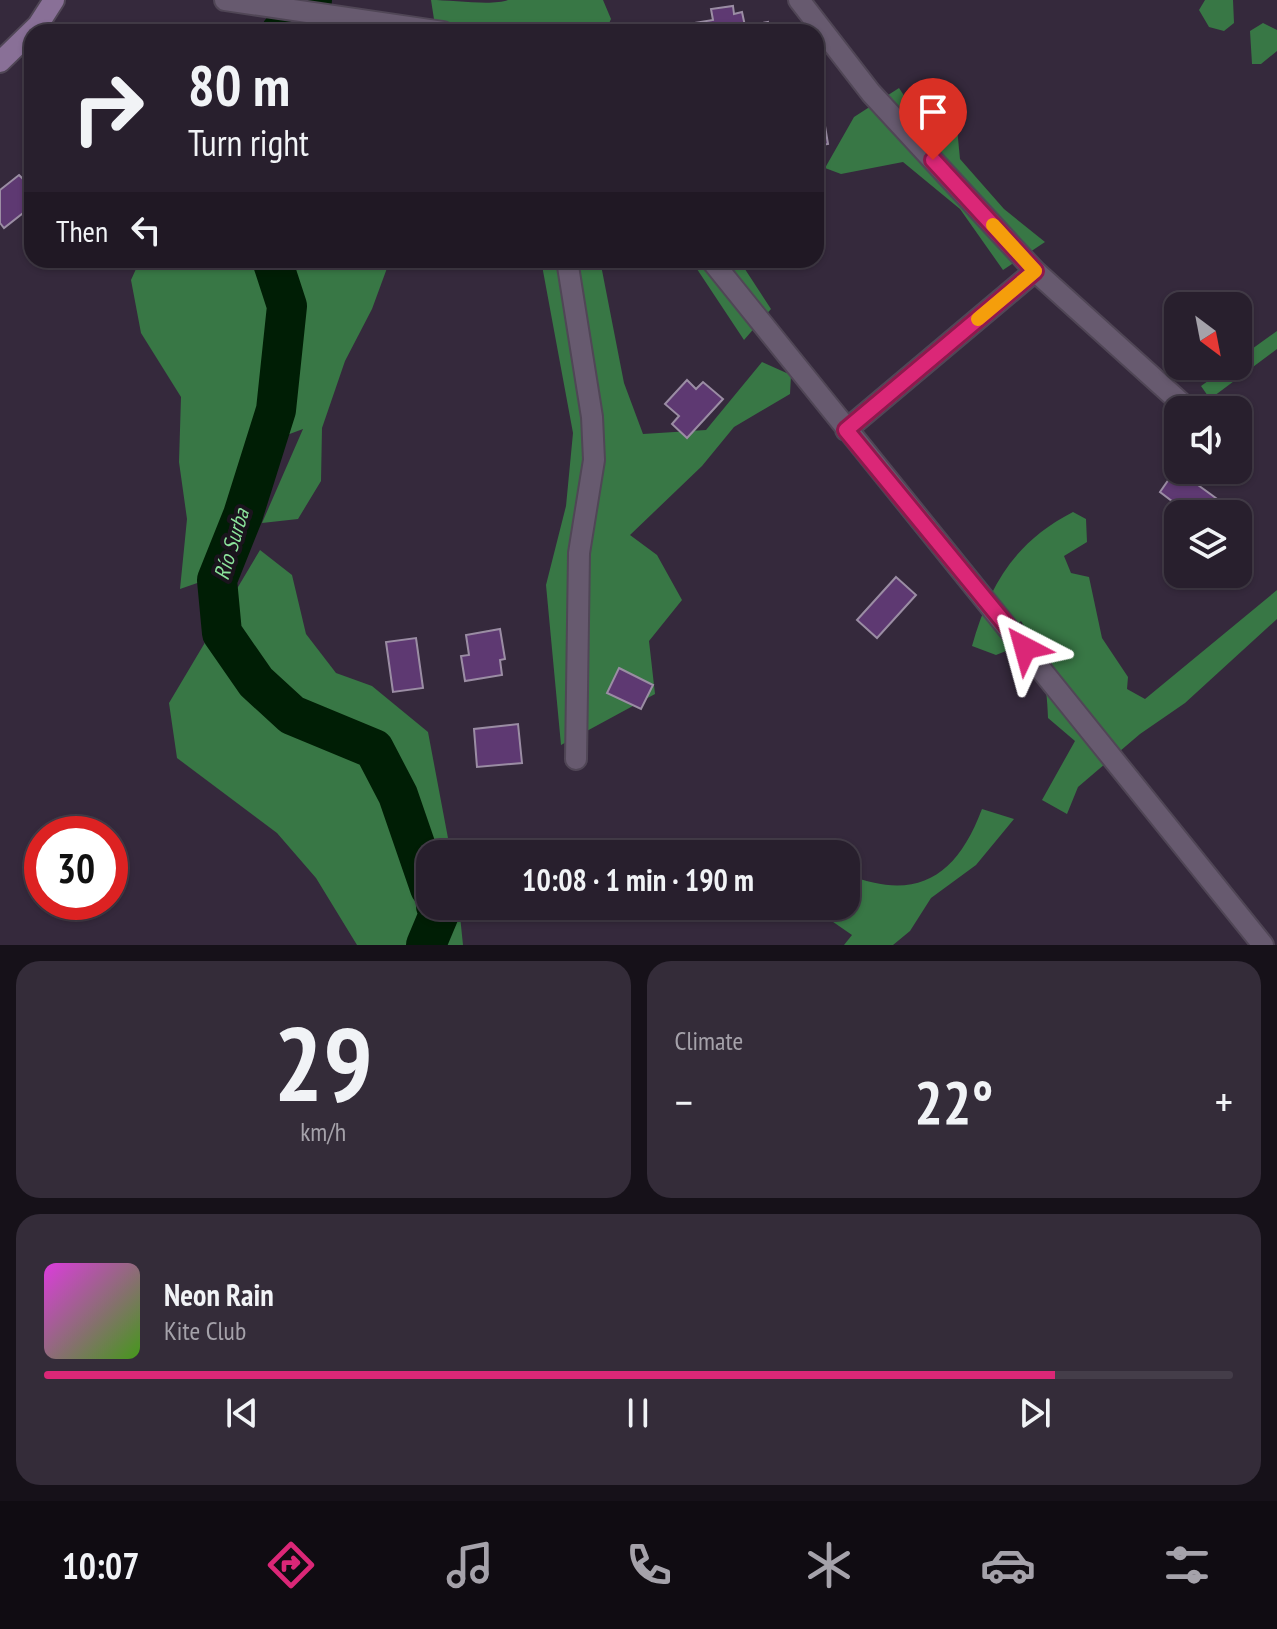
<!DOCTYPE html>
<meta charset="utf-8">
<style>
body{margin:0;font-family:"PT Sans Narrow",sans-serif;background:#342c39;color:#f1f3f6;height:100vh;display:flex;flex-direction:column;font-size:30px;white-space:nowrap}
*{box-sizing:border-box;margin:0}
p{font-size:26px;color:#a5a2aa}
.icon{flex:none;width:44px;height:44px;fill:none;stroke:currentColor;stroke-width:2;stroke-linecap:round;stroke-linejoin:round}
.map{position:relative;height:945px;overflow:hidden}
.drawer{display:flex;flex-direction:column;gap:16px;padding:16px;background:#161119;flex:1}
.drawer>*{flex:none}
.top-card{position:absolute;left:24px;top:24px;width:800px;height:244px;border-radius:24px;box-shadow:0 2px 6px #0004,0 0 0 2px #443d49;background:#281f2d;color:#f1f3f6;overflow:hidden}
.needle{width:52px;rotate:148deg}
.fabs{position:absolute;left:1164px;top:292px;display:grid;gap:16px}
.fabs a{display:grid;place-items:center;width:88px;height:88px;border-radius:16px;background:#281f2d;box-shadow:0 2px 6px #0004,0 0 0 2px #443d49;font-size:40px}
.speed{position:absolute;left:24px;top:816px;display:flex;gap:16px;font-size:40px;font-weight:700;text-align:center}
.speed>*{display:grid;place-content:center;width:104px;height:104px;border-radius:50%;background:#281f2d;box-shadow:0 2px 6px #0004,0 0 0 2px #443d49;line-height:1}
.speed .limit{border:12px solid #d22;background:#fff;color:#111}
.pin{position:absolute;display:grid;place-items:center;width:68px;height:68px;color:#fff;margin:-82px -34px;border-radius:50% 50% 50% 0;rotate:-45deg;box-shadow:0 0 8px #0007}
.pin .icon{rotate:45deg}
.me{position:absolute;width:88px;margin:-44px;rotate:321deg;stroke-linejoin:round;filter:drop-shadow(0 0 6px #0008)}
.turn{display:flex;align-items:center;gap:28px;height:168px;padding:0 32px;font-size:36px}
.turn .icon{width:104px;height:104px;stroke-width:2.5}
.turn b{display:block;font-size:56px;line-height:68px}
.then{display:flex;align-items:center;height:76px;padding:0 32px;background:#0003;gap:16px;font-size:30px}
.big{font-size:60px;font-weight:700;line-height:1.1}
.drawer .card{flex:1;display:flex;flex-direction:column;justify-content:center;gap:12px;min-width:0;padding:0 28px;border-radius:24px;background:#342c39}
.drawer .dial{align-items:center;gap:0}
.dial b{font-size:104px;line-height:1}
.song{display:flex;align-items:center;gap:24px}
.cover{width:96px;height:96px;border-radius:12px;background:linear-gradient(135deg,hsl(300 70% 55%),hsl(100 70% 35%))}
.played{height:8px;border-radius:4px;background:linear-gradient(90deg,#db2777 85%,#443d49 85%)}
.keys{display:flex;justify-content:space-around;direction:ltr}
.heat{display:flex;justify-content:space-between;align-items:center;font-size:44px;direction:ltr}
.drawer .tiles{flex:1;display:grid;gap:16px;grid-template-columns:1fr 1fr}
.card:last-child{grid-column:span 2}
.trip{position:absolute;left:416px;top:840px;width:444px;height:80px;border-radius:24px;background:#281f2d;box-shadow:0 2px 6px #0004,0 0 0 2px #443d49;font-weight:700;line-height:80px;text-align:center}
.dock{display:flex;height:128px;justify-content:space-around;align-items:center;background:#100c12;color:#a5a2aa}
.dock .icon{width:56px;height:56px}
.dock .current{color:#db2777}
.dock b{font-size:36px;color:#f1f3f6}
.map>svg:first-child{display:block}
</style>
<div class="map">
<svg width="1277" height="945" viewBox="0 0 1277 945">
<rect width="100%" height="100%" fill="#35293c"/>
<!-- forest -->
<path fill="#387745" d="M 431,0 C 452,0 493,6 508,0 L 603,0 L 611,19 L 605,32 L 436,32 Z
M 1205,0 L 1233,0 L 1234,23 L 1224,31 L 1209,27 L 1199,10 Z
M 1263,23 L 1277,30 L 1277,51 L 1261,64 L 1252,64 L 1250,31 Z
M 899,88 L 920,120 L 957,128 L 960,159 L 1004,209 L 1045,242 L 1003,270 L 960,209 L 903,162 L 841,174 L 825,168 L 854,117 Z
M 140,260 L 390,260 L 372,309 L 345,361 L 322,428 L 321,481 L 298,519 L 262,523 L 303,429 L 252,448 L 203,581 L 180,589 L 187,519 L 179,462 L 181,397 L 141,333 L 131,280 Z
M 541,260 L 600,260 L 624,383 L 643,434 L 706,430 L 762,362 L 791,375 L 790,394 L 734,427 L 702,466 L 630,535 L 657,555 L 682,600 L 649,641 L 655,694 L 561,745 L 546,585 L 566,506 L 573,433 Z
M 691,260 L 739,260 L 771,309 L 744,340 Z
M 1277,331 L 1277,349 L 1210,399 L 1201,386 L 1229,366 L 1238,366 L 1238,359 Z
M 1073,512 L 1086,519 L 1087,542 L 1064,556 L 1071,573 L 1089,577 L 1102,638 L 1128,677 L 1127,689 L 1145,699 L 1277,590 L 1277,619 L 1185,703 L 1140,734 L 1078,787 L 1067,814 L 1042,800 L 1075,741 L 1048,718 C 1047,682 1041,651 1021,621 L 1005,635 L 1006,651 L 996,655 L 972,646 C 989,585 1016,541 1073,512 Z
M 260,550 L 292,575 L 306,634 L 336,673 L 372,686 L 428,732 L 451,854 L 430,854 L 430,906 L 459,906 L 463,945 L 357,945 L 316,878 L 277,833 L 177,758 L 169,703 Z
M 982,809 L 1014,819 L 976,865 L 931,898 L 910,931 L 893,945 L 844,945 L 852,935 L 810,906 L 846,906 L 846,874 C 916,902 956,878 982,809 Z"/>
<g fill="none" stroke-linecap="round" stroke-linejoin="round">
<!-- river -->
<path stroke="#001e05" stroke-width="40" d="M 281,32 L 312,0
M 272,260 L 287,306 L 276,410 L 243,515 L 217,580 L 222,633 L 256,682 L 292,715 L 374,749 L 398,795 L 430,888
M 426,945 L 439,914 L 436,906"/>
</g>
<!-- building -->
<path fill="#5e3972" stroke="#9b8da4" stroke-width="2" d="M 733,6 L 734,14 L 742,12 L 745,26 L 768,22 L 770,32 L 695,32 L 694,23 L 713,20 L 711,9 Z
M 824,120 L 828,144 L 816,146 L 816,122 Z
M 19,175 L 32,188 L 32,206 L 4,228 L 0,223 L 0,190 Z
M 687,380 L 696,389 L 703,382 L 723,399 L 687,438 L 672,424 L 679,416 L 665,404 Z
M 1176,469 L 1224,504 L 1217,514 L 1178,514 L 1178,542 L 1164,532 L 1181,508 L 1160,492 Z
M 896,577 L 916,595 L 877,638 L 857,620 Z
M 500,629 L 505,659 L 500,660 L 502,675 L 465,681 L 461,656 L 469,655 L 466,635 Z
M 416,638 L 423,688 L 393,692 L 386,642 Z
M 619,668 L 653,685 L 641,709 L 607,693 Z
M 518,724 L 522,763 L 477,767 L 474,729 Z"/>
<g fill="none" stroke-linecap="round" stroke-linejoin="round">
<!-- street casing -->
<g stroke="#504656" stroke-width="24">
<path id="street" d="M 225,0 L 443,32
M 799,0 L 871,93 L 1035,271 L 1180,402
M 567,260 L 592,417 L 594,460 L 579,553 L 576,759
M 711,260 L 1263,945
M 846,430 L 1035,271"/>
</g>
<!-- secondary casing -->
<g stroke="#504656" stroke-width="24">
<path id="secondary" d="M 0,62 L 38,25 L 54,0"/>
</g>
<!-- street -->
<use href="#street" stroke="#675a6f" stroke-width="20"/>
<!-- secondary -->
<use href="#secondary" stroke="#897097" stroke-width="20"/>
</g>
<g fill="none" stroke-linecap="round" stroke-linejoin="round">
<!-- route casing -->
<g stroke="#8e194d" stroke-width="20">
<path id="route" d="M 933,160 L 1035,271 L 846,430 L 1025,648"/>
</g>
<!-- route -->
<use href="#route" stroke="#db2777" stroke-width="14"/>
<!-- slow -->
<path stroke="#f59e0b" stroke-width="14" d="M 978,319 L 1035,271 L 993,225"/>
</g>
<g text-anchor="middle" stroke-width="8" stroke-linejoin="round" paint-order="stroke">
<!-- water labels -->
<g font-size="22" font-style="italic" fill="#8be39b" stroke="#1a141d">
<text transform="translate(231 544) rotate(-73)" y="8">Río Surba</text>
</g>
</g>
</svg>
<div class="fabs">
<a><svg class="needle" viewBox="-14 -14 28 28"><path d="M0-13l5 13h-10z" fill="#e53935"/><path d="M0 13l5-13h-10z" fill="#a5a2aa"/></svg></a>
<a><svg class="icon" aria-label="sound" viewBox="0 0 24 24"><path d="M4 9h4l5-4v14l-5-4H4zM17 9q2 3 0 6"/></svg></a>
<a><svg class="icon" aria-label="layers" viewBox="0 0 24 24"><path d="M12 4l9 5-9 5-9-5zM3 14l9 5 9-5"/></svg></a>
</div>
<div class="speed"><div class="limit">30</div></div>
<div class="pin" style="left:933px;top:160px;background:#d93025"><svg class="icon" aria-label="arrive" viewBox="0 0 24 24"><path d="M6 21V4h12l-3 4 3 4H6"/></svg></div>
<svg class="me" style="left:1025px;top:648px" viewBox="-20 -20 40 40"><path d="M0-17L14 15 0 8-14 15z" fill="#db2777" stroke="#fff" stroke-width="4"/></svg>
<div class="trip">10:08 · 1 min · 190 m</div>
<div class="top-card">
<div class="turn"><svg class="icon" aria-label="right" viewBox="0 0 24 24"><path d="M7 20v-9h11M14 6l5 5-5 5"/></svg><div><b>80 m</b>Turn right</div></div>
<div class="then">Then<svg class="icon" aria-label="left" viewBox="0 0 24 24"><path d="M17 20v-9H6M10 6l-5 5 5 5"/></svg></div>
</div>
</div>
<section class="drawer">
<div class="tiles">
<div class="card dial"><b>29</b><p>km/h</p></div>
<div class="card"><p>Climate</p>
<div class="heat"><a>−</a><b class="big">22°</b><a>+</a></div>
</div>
<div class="card">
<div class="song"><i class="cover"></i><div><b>Neon Rain</b><p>Kite Club</p></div></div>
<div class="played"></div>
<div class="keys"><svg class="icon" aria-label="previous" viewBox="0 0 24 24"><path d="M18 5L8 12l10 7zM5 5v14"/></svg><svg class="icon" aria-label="pause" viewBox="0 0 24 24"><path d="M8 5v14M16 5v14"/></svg><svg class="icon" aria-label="next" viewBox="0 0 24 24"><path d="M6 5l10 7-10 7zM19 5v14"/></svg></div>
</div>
</div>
</section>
<nav class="dock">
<b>10:07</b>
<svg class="icon current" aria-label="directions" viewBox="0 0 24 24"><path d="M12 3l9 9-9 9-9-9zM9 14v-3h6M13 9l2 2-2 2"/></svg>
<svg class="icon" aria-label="music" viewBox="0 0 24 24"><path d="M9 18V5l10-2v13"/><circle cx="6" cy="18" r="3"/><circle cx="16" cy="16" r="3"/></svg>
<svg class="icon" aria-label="phone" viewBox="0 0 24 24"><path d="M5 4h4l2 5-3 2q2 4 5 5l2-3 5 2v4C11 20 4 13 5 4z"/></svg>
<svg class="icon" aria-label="climate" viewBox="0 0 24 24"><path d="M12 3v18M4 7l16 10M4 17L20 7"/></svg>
<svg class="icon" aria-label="car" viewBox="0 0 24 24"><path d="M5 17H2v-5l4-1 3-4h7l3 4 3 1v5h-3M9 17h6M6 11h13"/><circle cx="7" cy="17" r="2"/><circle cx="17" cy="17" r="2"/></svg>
<svg class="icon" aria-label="filters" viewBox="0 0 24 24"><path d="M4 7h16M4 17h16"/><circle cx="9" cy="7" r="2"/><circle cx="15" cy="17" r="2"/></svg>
</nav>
